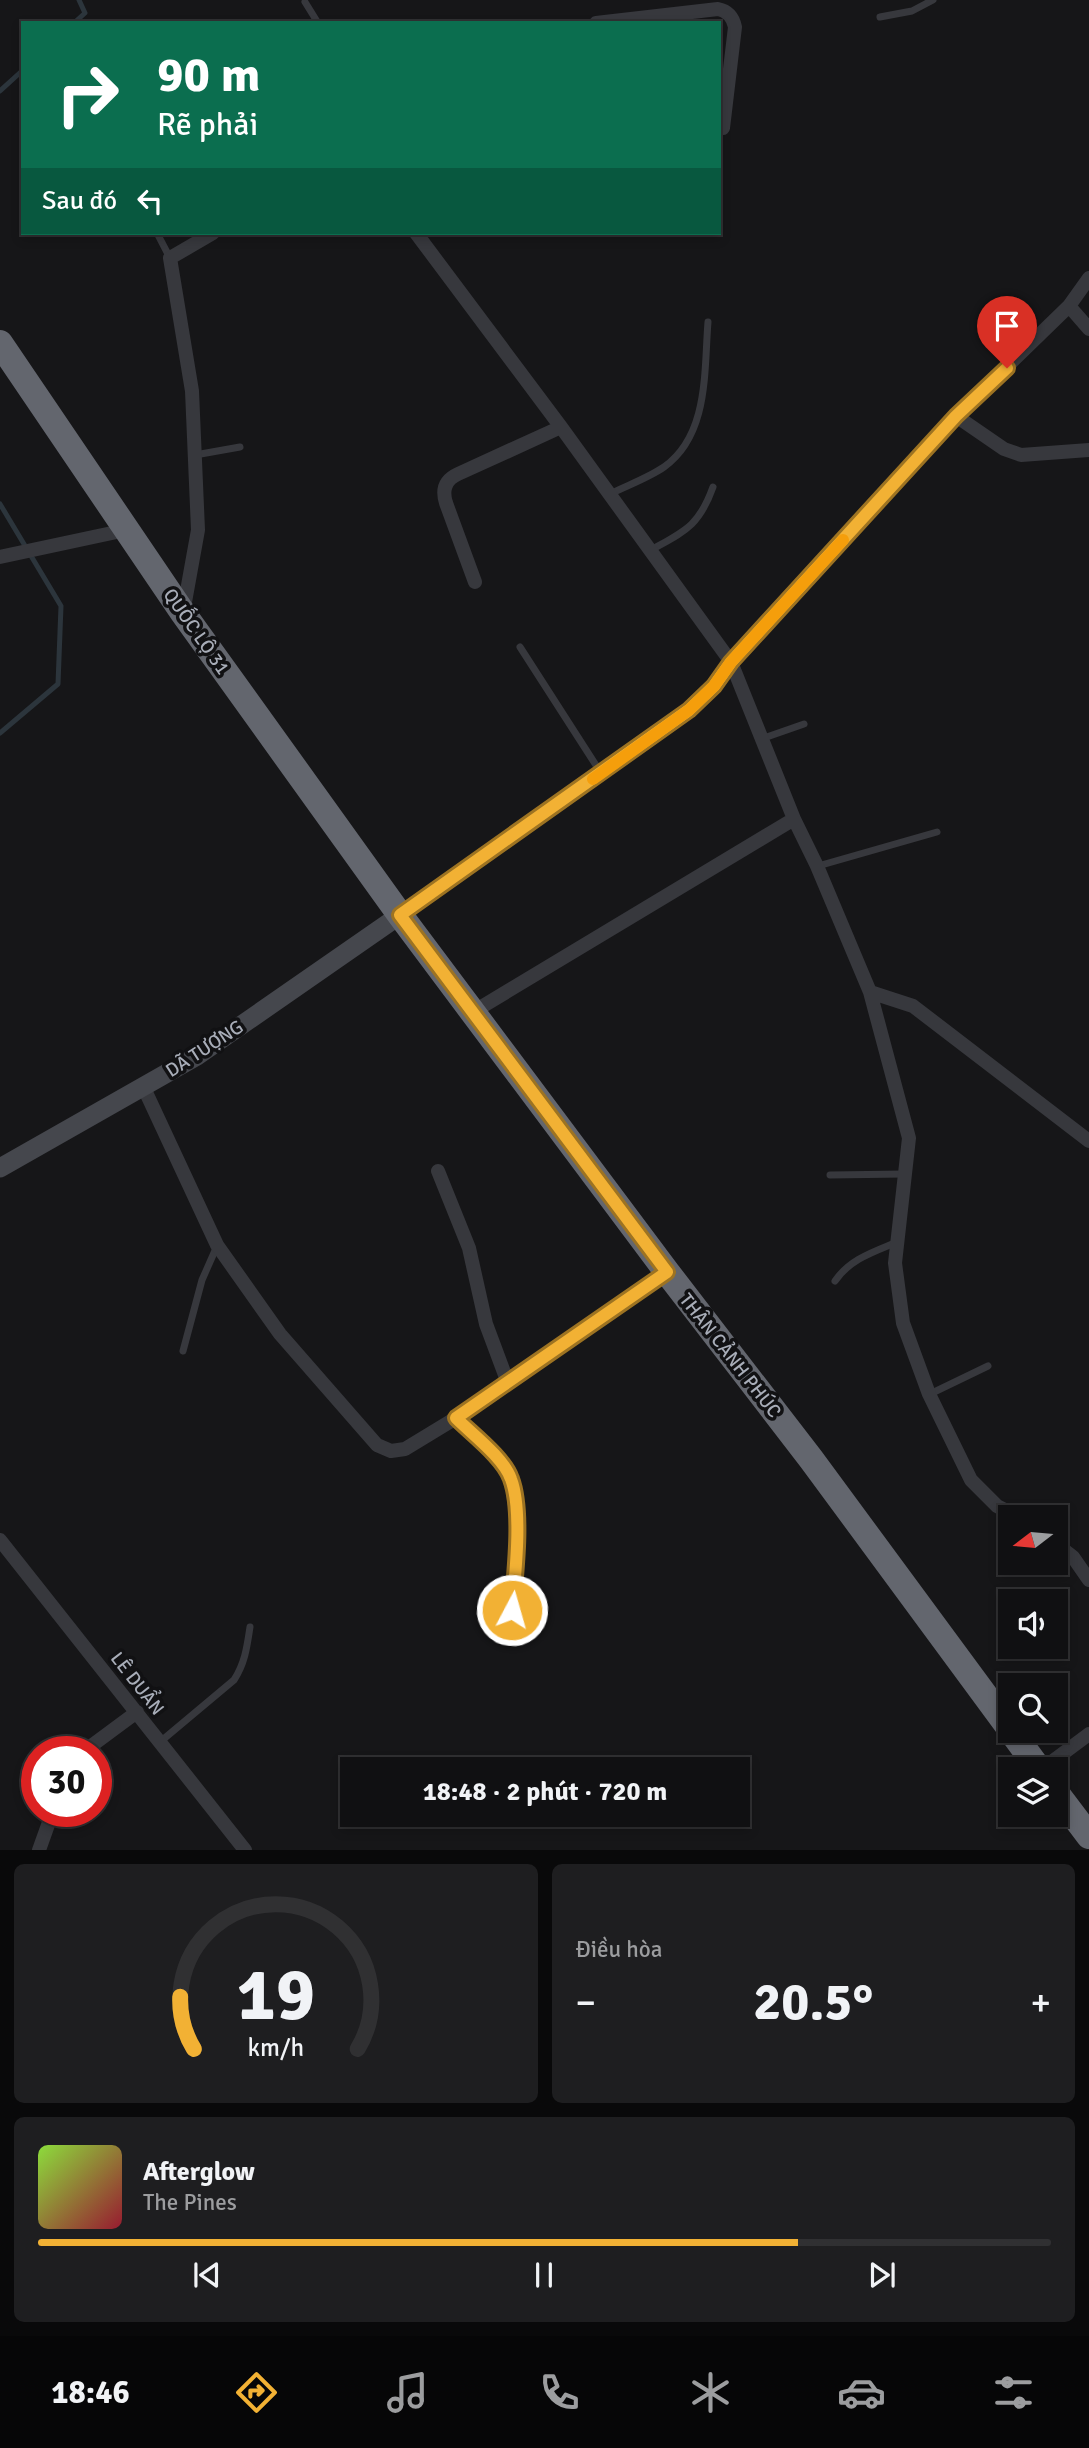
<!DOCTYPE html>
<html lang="vi">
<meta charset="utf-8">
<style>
body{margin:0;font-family:Signika,sans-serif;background:#1e1e20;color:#f1f3f6;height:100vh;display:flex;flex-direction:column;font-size:26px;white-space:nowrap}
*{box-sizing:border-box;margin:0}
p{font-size:23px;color:#9c9d9f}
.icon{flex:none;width:38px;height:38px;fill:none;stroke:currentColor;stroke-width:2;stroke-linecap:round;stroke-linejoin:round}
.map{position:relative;height:1850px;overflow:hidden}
.sheet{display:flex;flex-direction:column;gap:14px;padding:14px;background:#09090a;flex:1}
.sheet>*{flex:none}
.top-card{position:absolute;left:21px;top:21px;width:700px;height:214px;border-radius:0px;box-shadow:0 4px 10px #0003,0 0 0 2px #303032;background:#0b6e4f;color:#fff;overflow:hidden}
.needle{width:46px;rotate:254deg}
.tools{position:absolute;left:998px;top:1505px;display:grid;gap:14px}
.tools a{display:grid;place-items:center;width:70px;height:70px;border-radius:0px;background:#101012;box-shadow:0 4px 10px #0003,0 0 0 2px #303032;font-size:35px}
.speed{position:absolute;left:21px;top:1736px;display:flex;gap:14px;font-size:35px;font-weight:700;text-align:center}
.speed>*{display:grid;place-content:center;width:91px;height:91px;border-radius:50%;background:#101012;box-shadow:0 4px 10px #0003,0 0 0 2px #303032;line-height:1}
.speed .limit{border:10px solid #d22;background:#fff;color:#111}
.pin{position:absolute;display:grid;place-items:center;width:60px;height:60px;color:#fff;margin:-72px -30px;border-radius:50% 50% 50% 0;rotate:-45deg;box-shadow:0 0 7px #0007}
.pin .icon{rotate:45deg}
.me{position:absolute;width:77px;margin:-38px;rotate:6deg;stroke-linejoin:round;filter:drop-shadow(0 0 5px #0008)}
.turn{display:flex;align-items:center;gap:24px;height:147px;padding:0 21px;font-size:32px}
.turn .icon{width:91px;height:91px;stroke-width:2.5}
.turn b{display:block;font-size:49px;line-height:60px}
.then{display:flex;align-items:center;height:66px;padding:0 21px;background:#0003;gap:14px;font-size:26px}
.big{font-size:52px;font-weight:700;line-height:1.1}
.sheet .tile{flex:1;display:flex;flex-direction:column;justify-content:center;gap:10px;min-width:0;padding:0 24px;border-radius:10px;background:#1e1e20}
.sheet .dial{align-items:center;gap:0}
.dial svg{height:182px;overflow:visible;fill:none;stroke:#303032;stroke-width:7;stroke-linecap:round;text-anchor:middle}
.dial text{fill:#f1f3f6;stroke:none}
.song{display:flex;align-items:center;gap:21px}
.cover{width:84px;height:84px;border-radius:10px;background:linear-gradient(135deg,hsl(90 70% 55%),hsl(350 70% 35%))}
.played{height:7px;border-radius:4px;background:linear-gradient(90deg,#f2b134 75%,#303032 75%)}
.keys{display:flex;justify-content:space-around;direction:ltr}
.heat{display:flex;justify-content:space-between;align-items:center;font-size:38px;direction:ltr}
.sheet .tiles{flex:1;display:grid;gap:14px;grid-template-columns:1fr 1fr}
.tile:last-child{grid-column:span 2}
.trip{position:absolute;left:340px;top:1757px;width:410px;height:70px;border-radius:0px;background:#101012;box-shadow:0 4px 10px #0003,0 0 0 2px #303032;font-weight:700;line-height:70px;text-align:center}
.tabs{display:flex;height:112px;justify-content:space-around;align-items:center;background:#060607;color:#9c9d9f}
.tabs .icon{width:49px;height:49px}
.tabs .current{color:#f2b134}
.tabs b{font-size:32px;color:#f1f3f6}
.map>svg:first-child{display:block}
</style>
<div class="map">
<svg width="1089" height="1850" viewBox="0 0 1089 1850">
<rect width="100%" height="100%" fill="#161618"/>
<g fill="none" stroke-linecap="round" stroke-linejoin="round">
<!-- stream -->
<path stroke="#2c353c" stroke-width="5" d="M 74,23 L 85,13 L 79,0
M 0,91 L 23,70
M 0,504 L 61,606 L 58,684 L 0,733"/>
<!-- lane -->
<path stroke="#37383d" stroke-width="7" d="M 305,2 L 318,23
M 880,17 L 912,11 L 933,0
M 157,233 L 170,258
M 195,455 L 240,447
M 610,494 C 628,485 648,478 664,467 C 709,435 704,371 708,322
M 651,550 C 685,531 699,526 713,487
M 520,647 L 601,773
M 761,739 L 804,724
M 818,866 L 937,832
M 830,1175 L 904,1174
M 835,1281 C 850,1259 873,1252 897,1242
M 183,1351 L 202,1280 L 217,1246
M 930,1394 L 988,1366
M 160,1742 L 234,1680 C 245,1663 247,1647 250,1627"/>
<!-- street -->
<path stroke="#37383d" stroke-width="14" d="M 596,23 L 718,9 C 728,11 733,17 735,27 L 723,128
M 416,233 L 561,427 L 731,662 L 794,819 L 817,866 L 870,992 L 909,1138 L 895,1263 L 903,1323 L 929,1394 L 971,1480 L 997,1506 L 1018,1517
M 1069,306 L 1089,329
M 956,416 L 1004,449 L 1021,455 L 1089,450
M 0,557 L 126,530
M 475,582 L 446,503 C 442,490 445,480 458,474 L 561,427
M 183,613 L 198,530 L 192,391 L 170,258 L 213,233
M 400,915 L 689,710 L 714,686 L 731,662 L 956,416 L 1069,306 L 1089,278
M 870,992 L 913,1006 L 1089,1141
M 473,1012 L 794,819
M 143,1086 L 217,1245 L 280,1334 L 377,1445 L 391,1451 L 405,1449 L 456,1418 L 667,1272
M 438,1171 L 469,1248 L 486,1324 L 508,1383
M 456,1418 L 498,1459 L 511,1478 L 516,1514 L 516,1568 L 510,1631
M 0,1540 L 245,1850
M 1055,1543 L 1073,1557 L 1089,1580
M 83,1752 L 137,1712
M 1042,1769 L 1089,1734
M 39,1850 L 53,1811"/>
<!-- secondary -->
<path stroke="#45474d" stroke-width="19" d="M 0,1168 L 197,1056 L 400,915"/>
<!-- highway -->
<path stroke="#63666e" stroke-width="26" d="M 0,343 L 183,613 L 400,915 L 667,1272 L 811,1459 L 1010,1729
M 1011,1731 L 1039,1769
M 1055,1791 L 1089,1836"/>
</g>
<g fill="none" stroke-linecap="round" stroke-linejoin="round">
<!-- route casing -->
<g stroke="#9d7322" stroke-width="18">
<path id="route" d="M 512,1610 C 515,1576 523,1511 511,1479 C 504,1458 472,1434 456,1418 L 667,1272 L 400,915 L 689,710 L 714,686 L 731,662 L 956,416 L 1007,368"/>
</g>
<!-- route -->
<use href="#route" stroke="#f2b134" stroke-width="12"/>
<!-- slow -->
<path stroke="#f59e0b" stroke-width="12" d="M 593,779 L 689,710 L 714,686 L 731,662 L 843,540"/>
</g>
<g text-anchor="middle" stroke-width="7" stroke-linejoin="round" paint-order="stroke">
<!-- street labels -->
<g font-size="19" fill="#a8adb8" stroke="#111113">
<text transform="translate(197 631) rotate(55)" y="7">QUỐC LỘ 31</text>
<text transform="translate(204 1048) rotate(-33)" y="7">DÃ TƯỢNG</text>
<text transform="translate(731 1355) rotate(52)" y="7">THÂN CẢNH PHÚC</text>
<text transform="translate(138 1683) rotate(52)" y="7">LÊ DUẨN</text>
</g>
</g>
</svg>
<div class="tools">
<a><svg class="needle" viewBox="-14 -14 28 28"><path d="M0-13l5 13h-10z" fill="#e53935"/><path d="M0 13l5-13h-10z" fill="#9c9d9f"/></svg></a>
<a><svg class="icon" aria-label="sound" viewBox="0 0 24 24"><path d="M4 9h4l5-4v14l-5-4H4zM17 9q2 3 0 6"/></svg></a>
<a><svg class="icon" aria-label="search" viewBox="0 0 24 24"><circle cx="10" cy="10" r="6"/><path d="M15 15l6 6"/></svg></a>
<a><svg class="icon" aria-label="layers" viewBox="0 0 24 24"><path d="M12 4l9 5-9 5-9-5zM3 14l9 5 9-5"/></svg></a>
</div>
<div class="speed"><div class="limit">30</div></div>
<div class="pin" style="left:1007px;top:368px;background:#d93025"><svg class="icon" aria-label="arrive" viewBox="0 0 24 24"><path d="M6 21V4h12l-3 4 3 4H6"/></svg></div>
<svg class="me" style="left:512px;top:1610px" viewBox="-20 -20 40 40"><circle r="17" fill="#f2b134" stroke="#fff" stroke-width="3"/><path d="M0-11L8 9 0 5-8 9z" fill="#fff"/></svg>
<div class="trip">18:48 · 2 phút · 720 m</div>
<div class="top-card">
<div class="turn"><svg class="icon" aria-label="right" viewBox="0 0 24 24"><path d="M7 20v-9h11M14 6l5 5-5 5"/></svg><div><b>90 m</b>Rẽ phải</div></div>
<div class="then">Sau đó<svg class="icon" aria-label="left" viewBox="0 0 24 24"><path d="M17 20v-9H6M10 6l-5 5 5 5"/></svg></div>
</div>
</div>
<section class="sheet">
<div class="tiles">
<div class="tile dial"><svg viewBox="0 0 100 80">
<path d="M14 69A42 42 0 1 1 86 69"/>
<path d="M14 69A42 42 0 0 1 8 46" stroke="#f2b134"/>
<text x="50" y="56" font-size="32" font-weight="700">19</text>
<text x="50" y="72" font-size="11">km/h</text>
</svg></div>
<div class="tile"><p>Điều hòa</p>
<div class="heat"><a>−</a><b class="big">20.5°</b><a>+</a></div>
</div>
<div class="tile">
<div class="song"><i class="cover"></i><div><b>Afterglow</b><p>The Pines</p></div></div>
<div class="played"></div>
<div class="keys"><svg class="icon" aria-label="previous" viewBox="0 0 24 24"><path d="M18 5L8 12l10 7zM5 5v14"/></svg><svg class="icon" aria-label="pause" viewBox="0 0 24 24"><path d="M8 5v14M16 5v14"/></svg><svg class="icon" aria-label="next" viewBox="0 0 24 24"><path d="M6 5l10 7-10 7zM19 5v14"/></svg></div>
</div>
</div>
</section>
<nav class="tabs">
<b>18:46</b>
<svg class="icon current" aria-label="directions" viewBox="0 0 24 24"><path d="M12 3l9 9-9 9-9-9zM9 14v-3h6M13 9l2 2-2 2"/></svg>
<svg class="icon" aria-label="music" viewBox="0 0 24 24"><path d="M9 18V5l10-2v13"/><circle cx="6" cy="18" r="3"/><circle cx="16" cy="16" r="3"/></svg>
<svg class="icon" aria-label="phone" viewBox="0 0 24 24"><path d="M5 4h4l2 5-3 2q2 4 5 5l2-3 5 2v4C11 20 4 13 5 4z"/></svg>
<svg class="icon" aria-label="climate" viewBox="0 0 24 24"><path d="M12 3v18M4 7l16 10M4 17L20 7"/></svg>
<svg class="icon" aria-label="car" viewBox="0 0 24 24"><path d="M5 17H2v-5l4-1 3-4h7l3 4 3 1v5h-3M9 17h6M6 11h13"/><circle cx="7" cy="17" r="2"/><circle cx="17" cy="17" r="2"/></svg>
<svg class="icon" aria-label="filters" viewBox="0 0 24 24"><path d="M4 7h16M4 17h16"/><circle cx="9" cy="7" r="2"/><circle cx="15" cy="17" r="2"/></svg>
</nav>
